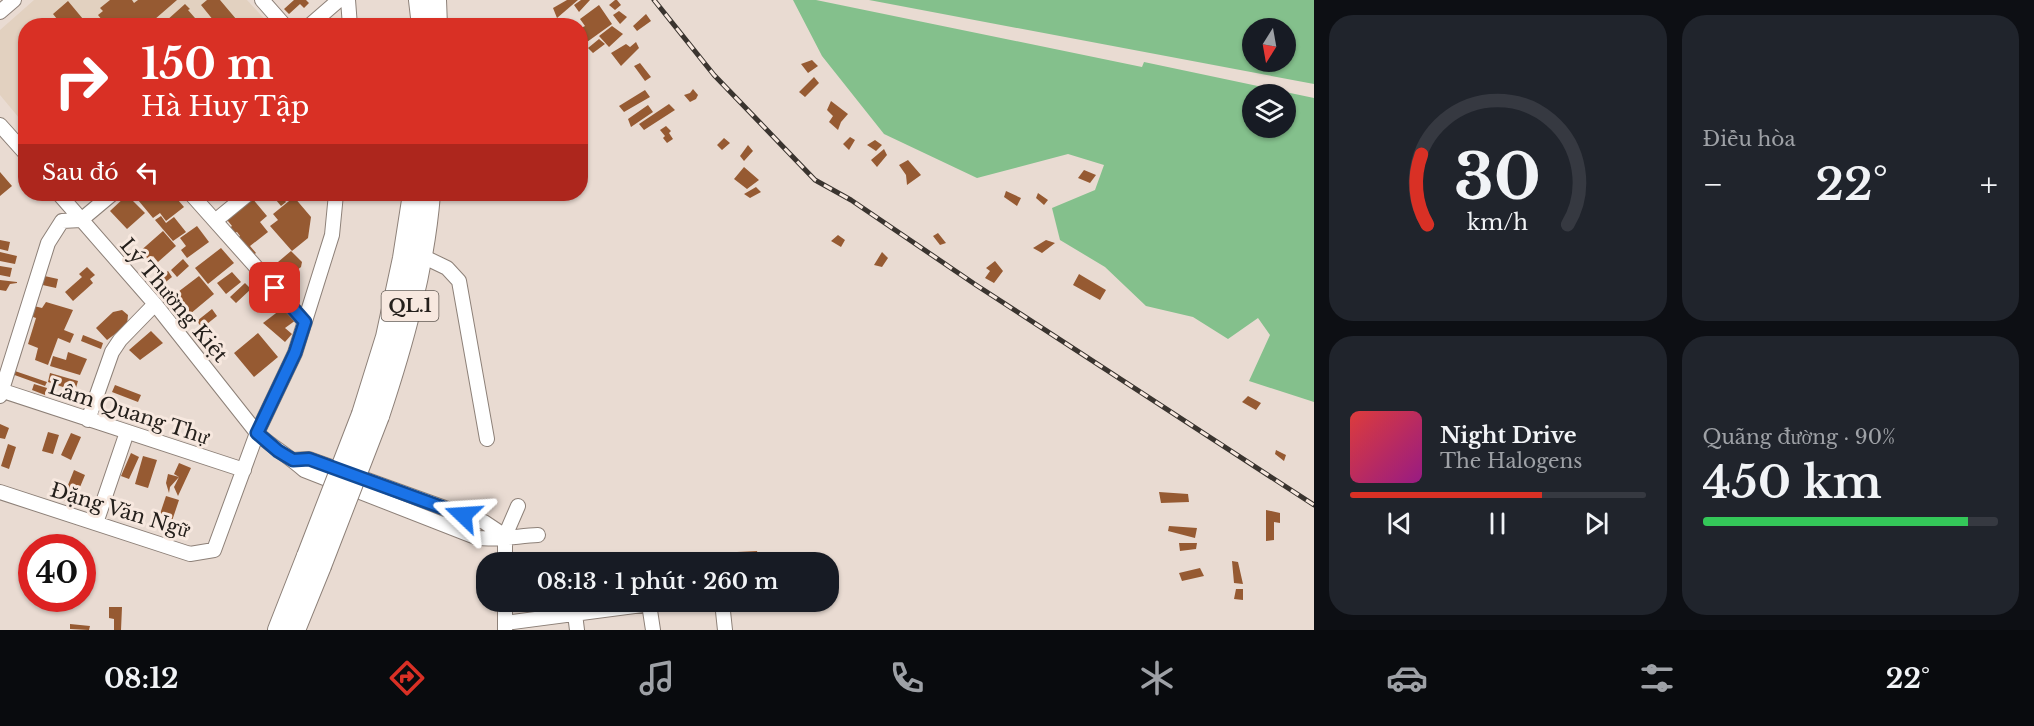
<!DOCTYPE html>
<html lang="vi">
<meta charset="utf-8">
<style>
body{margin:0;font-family:"Libre Baskerville",serif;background:#20242c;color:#f1f3f6;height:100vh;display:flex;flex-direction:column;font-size:22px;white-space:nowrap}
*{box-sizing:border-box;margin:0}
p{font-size:20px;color:#9ea1a6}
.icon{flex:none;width:33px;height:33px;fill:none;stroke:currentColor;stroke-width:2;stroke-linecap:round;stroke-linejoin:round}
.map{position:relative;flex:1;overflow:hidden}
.drawer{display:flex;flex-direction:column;gap:15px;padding:15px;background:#0d0f14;width:720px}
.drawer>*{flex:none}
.top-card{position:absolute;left:18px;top:18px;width:570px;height:183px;border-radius:24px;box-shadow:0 2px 4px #0004;background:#d93025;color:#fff;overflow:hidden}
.needle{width:39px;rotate:191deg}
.buttons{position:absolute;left:1242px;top:18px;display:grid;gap:12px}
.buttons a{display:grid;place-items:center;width:54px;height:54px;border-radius:50%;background:#171b24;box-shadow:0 2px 4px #0004;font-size:30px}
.speed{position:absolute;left:18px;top:534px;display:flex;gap:12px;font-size:30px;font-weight:700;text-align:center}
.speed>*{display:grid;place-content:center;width:78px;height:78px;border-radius:50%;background:#171b24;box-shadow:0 2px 4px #0004;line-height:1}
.speed .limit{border:9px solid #d22;background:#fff;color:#111}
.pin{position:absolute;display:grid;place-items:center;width:51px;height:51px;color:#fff;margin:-26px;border-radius:12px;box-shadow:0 3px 9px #0006}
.me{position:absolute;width:66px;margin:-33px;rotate:290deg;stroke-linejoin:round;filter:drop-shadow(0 0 4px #0008)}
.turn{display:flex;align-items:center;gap:21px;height:126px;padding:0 24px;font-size:27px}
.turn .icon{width:78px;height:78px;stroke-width:2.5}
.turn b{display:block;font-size:42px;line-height:51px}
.then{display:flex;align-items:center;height:57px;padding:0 24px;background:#0003;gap:12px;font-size:22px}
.big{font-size:45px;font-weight:600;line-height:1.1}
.drawer .card{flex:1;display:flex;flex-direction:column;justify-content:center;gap:9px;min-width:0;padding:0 21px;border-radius:24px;background:#20242c}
.drawer .dial{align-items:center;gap:0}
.dial svg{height:156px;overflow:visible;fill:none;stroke:#363941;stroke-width:7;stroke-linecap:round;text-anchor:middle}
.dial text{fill:#f1f3f6;stroke:none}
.song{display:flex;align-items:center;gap:18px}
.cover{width:72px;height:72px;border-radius:9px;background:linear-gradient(135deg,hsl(0 70% 55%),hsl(310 70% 35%))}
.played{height:6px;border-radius:3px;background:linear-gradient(90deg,#d93025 65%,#363941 65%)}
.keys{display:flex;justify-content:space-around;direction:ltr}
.heat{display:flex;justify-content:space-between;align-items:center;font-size:33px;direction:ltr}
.charge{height:9px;border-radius:4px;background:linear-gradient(90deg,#34c759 90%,#363941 0)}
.drawer .tiles{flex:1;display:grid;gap:15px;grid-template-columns:repeat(2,1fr)}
.trip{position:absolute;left:476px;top:552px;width:363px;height:60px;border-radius:24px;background:#171b24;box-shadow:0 2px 4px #0004;font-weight:600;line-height:60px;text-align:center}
.tab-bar{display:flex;height:96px;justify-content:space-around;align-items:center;background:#090b0e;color:#9ea1a6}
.tab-bar .icon{width:42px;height:42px}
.tab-bar .current{color:#d93025}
.tab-bar b{font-size:27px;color:#f1f3f6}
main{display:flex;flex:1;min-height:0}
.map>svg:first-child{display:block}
</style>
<main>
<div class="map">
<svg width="1314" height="630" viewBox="0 0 1314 630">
<rect width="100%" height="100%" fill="#e9dbd2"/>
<!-- medical -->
<path fill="#e2d1c0" d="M 34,0 L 247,0 L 270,25 L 26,26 L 25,125 L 0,95 L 0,30 Z"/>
<!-- forest -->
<path fill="#84c08c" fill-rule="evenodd" d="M 793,0 L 816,0 L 1142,67 L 1144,62 L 1314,98 L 1314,402 L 1249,381 L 1270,335 L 1258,318 L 1228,339 L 1193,317 L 1146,306 L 1105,267 L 1060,240 L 1052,208 L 1095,190 L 1104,165 L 1068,154 L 977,178 L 884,134 L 822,56 ZM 1286,94 L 1286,128 L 1252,128 L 1252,94 Z
M 869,0 L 1314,0 L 1314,84 ZM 1252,28 L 1286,28 L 1286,62 L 1252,62 Z"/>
<!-- building -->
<path fill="#965a32" d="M 110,0 L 132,0 L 134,3 L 138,0 L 177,0 L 147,26 L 107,26 L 98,15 L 103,11 L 100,8 Z
M 207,0 L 220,0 L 242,26 L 218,26 L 201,5 Z
M 294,0 L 306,0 L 309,3 L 304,8 L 300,4 L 289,14 L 284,9 Z
M 567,0 L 578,0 L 557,18 L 553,8 Z
M 581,0 L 590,0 L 579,12 L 574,5 Z
M 615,0 L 617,0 L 621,5 L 615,10 L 609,5 Z
M 68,1 L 83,19 L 75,26 L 49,26 L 57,19 L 53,14 Z
M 185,4 L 190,9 L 188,10 L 202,26 L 170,26 L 166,21 Z
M 599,5 L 612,24 L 587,42 L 583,37 L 580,39 L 580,34 L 583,32 L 581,28 L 585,26 L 580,19 Z
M 619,11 L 627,17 L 620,24 L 613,15 Z
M 646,14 L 651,21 L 637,31 L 633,26 Z
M 612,26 L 623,34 L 609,47 L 599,36 Z
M 599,39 L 605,44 L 593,53 L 588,48 Z
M 636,42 L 639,48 L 621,66 L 611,53 L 626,44 L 630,47 Z
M 812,60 L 818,66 L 808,73 L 801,64 Z
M 640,63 L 651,77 L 645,81 L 634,66 Z
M 814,77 L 819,83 L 805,97 L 799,92 Z
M 693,89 L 698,95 L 696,99 L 690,102 L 684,95 L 690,93 Z
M 645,90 L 650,97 L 624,112 L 619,106 Z
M 831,101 L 848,114 L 841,122 L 838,130 L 829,122 L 833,116 L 827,110 Z
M 669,104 L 675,110 L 644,130 L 639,124 Z
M 648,105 L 653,112 L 631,127 L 628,119 Z
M 666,126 L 671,131 L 669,133 L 673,139 L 667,143 L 663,138 L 665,136 L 660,130 Z
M 850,137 L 855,140 L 849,150 L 843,144 Z
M 724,138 L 730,143 L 722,150 L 717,145 Z
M 875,140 L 882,145 L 876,151 L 867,145 Z
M 748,145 L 753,151 L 744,161 L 740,156 Z
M 884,149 L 887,155 L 877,167 L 871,160 Z
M 908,160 L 921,175 L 907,185 L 906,175 L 899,165 Z
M 744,167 L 759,180 L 747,189 L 734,179 Z
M 1084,170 L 1096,175 L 1090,183 L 1078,178 Z
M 0,172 L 12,186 L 0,196 Z
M 756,187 L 761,192 L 750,198 L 744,194 Z
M 1006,191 L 1021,198 L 1017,206 L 1004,197 Z
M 1038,193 L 1048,200 L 1044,205 L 1036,198 Z
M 133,194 L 160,194 L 163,197 L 167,194 L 173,194 L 184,207 L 166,221 L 160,213 L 153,218 Z
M 271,194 L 280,194 L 286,202 L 281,206 Z
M 127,195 L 145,213 L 127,229 L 110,211 Z
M 294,197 L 311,217 L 308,238 L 292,251 L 270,226 L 278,220 L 273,214 Z
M 252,198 L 267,216 L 260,222 L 268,232 L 250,246 L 256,253 L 252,256 L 235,239 L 240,236 L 237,232 L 232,234 L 228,229 L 232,226 L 224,216 L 228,213 L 231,217 L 236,213 L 233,210 Z
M 161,216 L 166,223 L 174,217 L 186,232 L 173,241 L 155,220 Z
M 197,226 L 209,242 L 187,258 L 181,250 L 186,246 L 180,238 Z
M 163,231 L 176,246 L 158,262 L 153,256 L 146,262 L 138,253 Z
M 938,233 L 946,243 L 940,245 L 933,236 Z
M 838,235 L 845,240 L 841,247 L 831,241 Z
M 0,240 L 10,242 L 8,251 L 0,249 Z
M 1046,240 L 1055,243 L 1042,253 L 1033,248 Z
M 221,248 L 234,263 L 208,284 L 195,268 Z
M 291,251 L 302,262 L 301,267 L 290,276 L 278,262 Z
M 0,252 L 17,256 L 15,264 L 0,261 Z
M 882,252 L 888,258 L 882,267 L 874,265 Z
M 183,259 L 189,266 L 177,277 L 171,270 Z
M 995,261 L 1003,271 L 994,283 L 985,278 L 990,271 L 986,268 Z
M 0,266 L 12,268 L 10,277 L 0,275 Z
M 87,267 L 95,275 L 90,279 L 93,283 L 73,301 L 65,292 L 82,277 L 79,274 Z
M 168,271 L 172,277 L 162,285 L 157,279 Z
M 232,272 L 241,282 L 226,294 L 217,283 Z
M 1079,274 L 1106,290 L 1100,300 L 1073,285 Z
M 40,275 L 58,279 L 56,288 L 38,284 Z
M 199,276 L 214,294 L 190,314 L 174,295 Z
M 0,280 L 17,282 L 17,283 L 10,284 L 6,291 L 0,290 Z
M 245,283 L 251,289 L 236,303 L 230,297 Z
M 46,302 L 73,310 L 64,330 L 74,334 L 70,343 L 58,338 L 48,365 L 35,360 L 38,348 L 28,344 L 36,318 L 30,316 L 34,306 L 42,308 Z
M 284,307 L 296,320 L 285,328 L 292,334 L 285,342 L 263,323 Z
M 212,309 L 217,316 L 202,328 L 197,321 Z
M 122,310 L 128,315 L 127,325 L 107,340 L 96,328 L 113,312 Z
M 151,331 L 163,343 L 140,360 L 129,350 Z
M 258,333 L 278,357 L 254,377 L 234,353 Z
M 83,335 L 103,343 L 101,349 L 81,341 Z
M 68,352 L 87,359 L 80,375 L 50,366 L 53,356 L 66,360 Z
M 12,370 L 47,382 L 45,386 L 9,373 Z
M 50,373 L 78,381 L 75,391 L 48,382 Z
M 34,384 L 47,388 L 45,395 L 32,390 Z
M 115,385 L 141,395 L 138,402 L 112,392 Z
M 1248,396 L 1261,403 L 1256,410 L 1242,402 Z
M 0,424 L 9,428 L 5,439 L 0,438 Z
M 48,432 L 59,435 L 53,454 L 42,451 Z
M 71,433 L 81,437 L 71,460 L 61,455 Z
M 8,444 L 16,447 L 9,469 L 1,466 Z
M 1276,450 L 1286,455 L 1284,461 L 1275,454 Z
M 131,453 L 139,457 L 129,479 L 121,476 Z
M 143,456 L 157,460 L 148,488 L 135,484 Z
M 179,463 L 191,468 L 178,496 L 174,487 L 179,477 L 170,487 L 169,493 L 166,483 L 168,474 L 179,477 L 174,474 Z
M 74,470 L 85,475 L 73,504 L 62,500 Z
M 1159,492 L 1188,494 L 1189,502 L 1161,503 Z
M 166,496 L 179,500 L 172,521 L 159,517 Z
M 1266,510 L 1280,513 L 1280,523 L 1274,522 L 1274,540 L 1266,541 Z
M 1169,526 L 1197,528 L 1195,538 L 1168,531 Z
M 1179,543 L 1197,543 L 1196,549 L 1180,551 Z
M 757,551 L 760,562 L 738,562 L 737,552 Z
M 1232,561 L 1238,562 L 1243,584 L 1234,583 Z
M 1200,568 L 1204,576 L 1182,581 L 1179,573 Z
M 1236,589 L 1243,589 L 1243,600 L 1234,599 Z
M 50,598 L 64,598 L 65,603 L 53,605 Z
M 109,607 L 122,607 L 121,630 L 114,630 L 114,619 L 109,618 Z
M 70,624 L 90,626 L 89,630 L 70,629 Z"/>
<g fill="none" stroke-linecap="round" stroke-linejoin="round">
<!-- minor casing -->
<g stroke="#8d8078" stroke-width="16">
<path id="minor" d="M 262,0 L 285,26
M 348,0 L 350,26
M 0,12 L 14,0
M 309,26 L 339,0
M 0,125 L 26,154
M 59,194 L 155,304 L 257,433 C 272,447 289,456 304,470 L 478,538 C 498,540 518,536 538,535
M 191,194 L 305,322
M 215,221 L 248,194
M 422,256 L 447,268 L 459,281 L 487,439
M 0,390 L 244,470
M 0,396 L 48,243 L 62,221 L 81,220 L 112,194
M 88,420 L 112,352 L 120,340 L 155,304
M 293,460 L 309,459 L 484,522 L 505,536
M 0,492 L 190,554 L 214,550 L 257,433 L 295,353 L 332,235 L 336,194
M 96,523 L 127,432
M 505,562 L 505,536 L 518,506
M 505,602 L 505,630
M 722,602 L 725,630
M 649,604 L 653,630
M 575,614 L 577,630
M 505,623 L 665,602"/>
</g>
<!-- highway casing -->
<g stroke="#8d8078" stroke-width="22">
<path id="highway" d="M 419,0 L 422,26
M 436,0 L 437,26
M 362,414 L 386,337 L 403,258 L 413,194
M 379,416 C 403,344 424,269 430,194
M 278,630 L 307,556
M 295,630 L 321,566"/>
</g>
<!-- minor -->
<use href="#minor" stroke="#fff" stroke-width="14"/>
<!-- highway -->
<use href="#highway" stroke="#fff" stroke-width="20"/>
<!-- rail casing -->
<g stroke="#3a342f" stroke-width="5">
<path id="rail" d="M 654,0 L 714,75 L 815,180 L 851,200 L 976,285 L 1314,505"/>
</g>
<!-- rail -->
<use href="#rail" stroke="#f7e8df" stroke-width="3" stroke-dasharray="9" stroke-linecap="butt"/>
<!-- highway-bridge casing -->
<g stroke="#8d8078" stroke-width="22" stroke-linecap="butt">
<path id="highway-bridge" d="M 307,556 L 362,414
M 321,566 L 379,416"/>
</g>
<!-- highway-bridge -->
<use href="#highway-bridge" stroke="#fff" stroke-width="20"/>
</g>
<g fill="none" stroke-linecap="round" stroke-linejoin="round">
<!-- route casing -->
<g stroke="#114b97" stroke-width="15">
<path id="route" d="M 275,288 L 305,322 L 295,353 L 257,433 L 278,451 L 293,460 L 309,459 L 463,515"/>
</g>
<!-- route -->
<use href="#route" stroke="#1a73e8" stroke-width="10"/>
</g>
<g text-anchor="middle" stroke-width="6" stroke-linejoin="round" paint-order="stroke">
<!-- shield labels -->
<rect fill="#f7e8df" stroke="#645c56" stroke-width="1.5" x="381.5" y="291" width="57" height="30" rx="4.5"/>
<g font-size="18" font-weight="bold" fill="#25201c">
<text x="410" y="312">QL.1</text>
</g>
<!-- street labels -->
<g font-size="20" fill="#25201c" stroke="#f7e8df">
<text transform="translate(174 300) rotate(50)" y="7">Lý Thường Kiệt</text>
<text transform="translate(129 412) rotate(18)" y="7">Lâm Quang Thự</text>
<text transform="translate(120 510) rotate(17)" y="7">Đặng Văn Ngữ</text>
</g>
</g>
</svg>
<div class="buttons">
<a><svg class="needle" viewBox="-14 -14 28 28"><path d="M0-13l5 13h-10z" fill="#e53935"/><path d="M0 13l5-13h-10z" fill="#9ea1a6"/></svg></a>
<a><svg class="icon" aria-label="layers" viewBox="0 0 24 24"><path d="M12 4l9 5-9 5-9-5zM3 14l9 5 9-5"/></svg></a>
</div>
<div class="speed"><div class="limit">40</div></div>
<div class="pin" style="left:275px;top:288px;background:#d93025"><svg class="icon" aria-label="arrive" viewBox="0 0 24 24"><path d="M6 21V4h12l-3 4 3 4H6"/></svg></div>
<svg class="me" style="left:463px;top:515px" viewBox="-20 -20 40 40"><path d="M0-17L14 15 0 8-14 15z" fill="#1a73e8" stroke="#fff" stroke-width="4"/></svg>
<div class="trip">08:13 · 1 phút · 260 m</div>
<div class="top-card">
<div class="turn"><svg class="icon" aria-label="right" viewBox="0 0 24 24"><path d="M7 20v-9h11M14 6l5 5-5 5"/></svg><div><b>150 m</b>Hà Huy Tập</div></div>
<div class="then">Sau đó<svg class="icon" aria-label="left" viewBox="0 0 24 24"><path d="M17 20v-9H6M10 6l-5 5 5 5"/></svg></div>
</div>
</div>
<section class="drawer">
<div class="tiles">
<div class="card dial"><svg viewBox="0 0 100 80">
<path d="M14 69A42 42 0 1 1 86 69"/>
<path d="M14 69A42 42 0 0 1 11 33" stroke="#d93025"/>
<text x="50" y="56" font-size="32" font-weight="700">30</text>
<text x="50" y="72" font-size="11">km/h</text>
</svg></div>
<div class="card"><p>Điều hòa</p>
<div class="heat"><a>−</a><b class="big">22°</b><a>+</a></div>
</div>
<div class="card">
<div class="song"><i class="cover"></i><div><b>Night Drive</b><p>The Halogens</p></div></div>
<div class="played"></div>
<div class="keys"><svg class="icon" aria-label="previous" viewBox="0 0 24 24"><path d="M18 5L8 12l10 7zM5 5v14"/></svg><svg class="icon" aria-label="pause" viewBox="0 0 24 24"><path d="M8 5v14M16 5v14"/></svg><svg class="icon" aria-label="next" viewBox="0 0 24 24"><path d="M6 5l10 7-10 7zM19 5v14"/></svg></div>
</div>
<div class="card"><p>Quãng đường · 90%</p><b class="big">450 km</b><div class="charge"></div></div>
</div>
</section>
</main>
<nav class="tab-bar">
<b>08:12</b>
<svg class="icon current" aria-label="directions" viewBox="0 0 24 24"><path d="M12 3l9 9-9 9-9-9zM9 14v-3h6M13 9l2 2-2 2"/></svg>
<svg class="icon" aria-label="music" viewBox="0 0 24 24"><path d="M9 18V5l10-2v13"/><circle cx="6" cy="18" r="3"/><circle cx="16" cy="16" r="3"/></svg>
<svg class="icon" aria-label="phone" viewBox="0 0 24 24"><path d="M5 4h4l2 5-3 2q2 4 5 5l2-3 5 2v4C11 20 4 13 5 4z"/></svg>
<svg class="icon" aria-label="climate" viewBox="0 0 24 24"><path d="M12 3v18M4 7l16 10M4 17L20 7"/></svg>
<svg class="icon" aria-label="car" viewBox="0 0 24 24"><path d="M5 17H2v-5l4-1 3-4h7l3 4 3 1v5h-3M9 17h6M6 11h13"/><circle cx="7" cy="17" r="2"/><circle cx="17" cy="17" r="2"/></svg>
<svg class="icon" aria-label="filters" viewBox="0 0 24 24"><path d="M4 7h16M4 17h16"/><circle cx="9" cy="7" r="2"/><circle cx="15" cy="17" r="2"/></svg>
<b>22°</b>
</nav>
